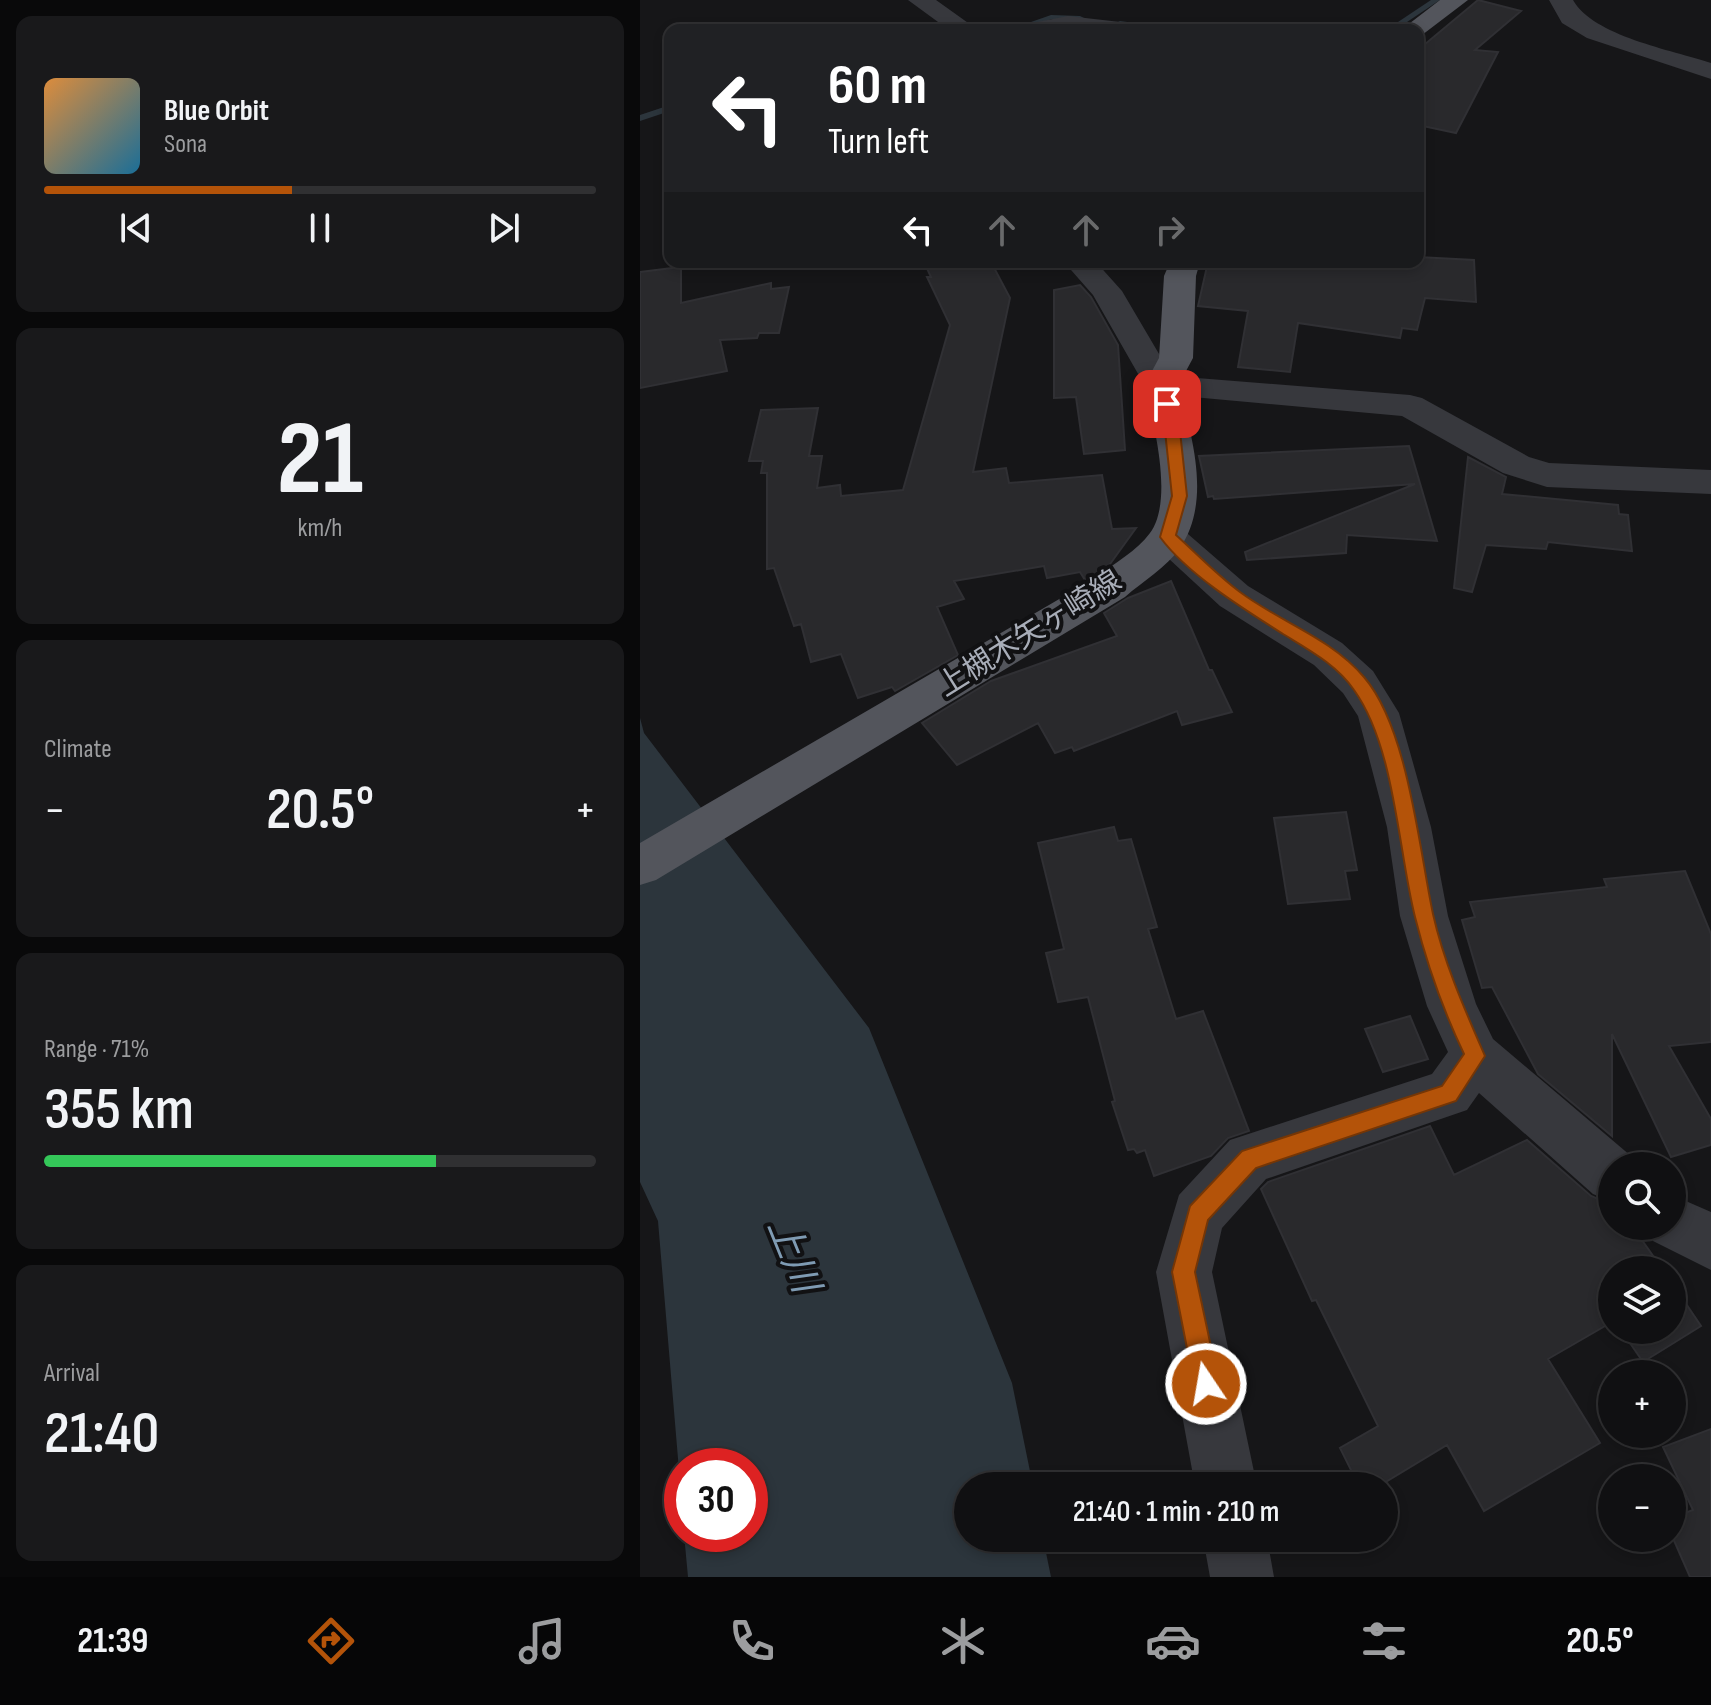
<!DOCTYPE html>
<meta charset="utf-8">
<style>
body{margin:0;font-family:"Sofia Sans Condensed","Noto Sans JP",sans-serif;background:#19191b;color:#f1f3f6;height:100vh;display:flex;flex-direction:column;font-size:30px;white-space:nowrap}
*{box-sizing:border-box;margin:0}
p{font-size:26px;color:#9c9d9f}
.icon{flex:none;width:44px;height:44px;fill:none;stroke:currentColor;stroke-width:2;stroke-linecap:round;stroke-linejoin:round}
.map{position:relative;flex:1;overflow:hidden}
.details{display:flex;flex-direction:column;gap:16px;padding:16px;background:#09090a;width:640px}
.details>*{flex:none}
.guide{position:absolute;left:24px;top:24px;width:760px;height:244px;border-radius:16px;box-shadow:0 4px 12px #0003,0 0 0 2px #303032;background:#202124;color:#fff;overflow:hidden}
.buttons{position:absolute;left:958px;top:1152px;display:grid;gap:16px}
.buttons a{display:grid;place-items:center;width:88px;height:88px;border-radius:50%;background:#101012;box-shadow:0 4px 12px #0003,0 0 0 2px #303032;font-size:40px}
.speed{position:absolute;left:24px;top:1448px;display:flex;gap:16px;font-size:40px;font-weight:700;text-align:center}
.speed>*{display:grid;place-content:center;width:104px;height:104px;border-radius:50%;background:#101012;box-shadow:0 4px 12px #0003,0 0 0 2px #303032;line-height:1}
.speed .limit{border:12px solid #d22;background:#fff;color:#111}
.pin{position:absolute;display:grid;place-items:center;width:68px;height:68px;color:#fff;margin:-34px;border-radius:16px;box-shadow:0 4px 12px #0006}
.me{position:absolute;width:88px;margin:-44px;rotate:348deg;stroke-linejoin:round;filter:drop-shadow(0 0 6px #0008)}
.turn{display:flex;align-items:center;gap:28px;height:168px;padding:0 32px;font-size:36px}
.turn .icon{width:104px;height:104px;stroke-width:2.5}
.turn b{display:block;font-size:56px;line-height:68px}
.lanes{display:flex;align-items:center;height:76px;padding:0 32px;background:#0003;justify-content:center;gap:40px;direction:ltr}
.lanes .off{opacity:.35}
.big{font-size:60px;font-weight:600;line-height:1.1}
.details .tile{flex:1;display:flex;flex-direction:column;justify-content:center;gap:12px;min-width:0;padding:0 28px;border-radius:16px;background:#19191b}
.details .dial{align-items:center;gap:0}
.dial b{font-size:104px;line-height:1}
.song{display:flex;align-items:center;gap:24px}
.cover{width:96px;height:96px;border-radius:12px;background:linear-gradient(135deg,hsl(30 70% 55%),hsl(200 70% 35%))}
.played{height:8px;border-radius:4px;background:linear-gradient(90deg,#b45309 45%,#303032 45%)}
.keys{display:flex;justify-content:space-around;direction:ltr}
.heat{display:flex;justify-content:space-between;align-items:center;font-size:44px;direction:ltr}
.charge{height:12px;border-radius:6px;background:linear-gradient(90deg,#34c759 71%,#303032 0)}
.trip{position:absolute;left:314px;top:1472px;width:444px;height:80px;border-radius:40px;background:#101012;box-shadow:0 4px 12px #0003,0 0 0 2px #303032;font-weight:600;line-height:80px;text-align:center}
.tab-bar{display:flex;height:128px;justify-content:space-around;align-items:center;background:#060607;color:#9c9d9f}
.tab-bar .icon{width:56px;height:56px}
.tab-bar .active{color:#b45309}
.tab-bar b{font-size:36px;color:#f1f3f6}
main{display:flex;flex:1;min-height:0}
.map>svg:first-child{display:block}
</style>
<main>
<section class="details">
<div class="tile">
<div class="song"><i class="cover"></i><div><b>Blue Orbit</b><p>Sona</p></div></div>
<div class="played"></div>
<div class="keys"><svg class="icon" aria-label="previous" viewBox="0 0 24 24"><path d="M18 5L8 12l10 7zM5 5v14"/></svg><svg class="icon" aria-label="pause" viewBox="0 0 24 24"><path d="M8 5v14M16 5v14"/></svg><svg class="icon" aria-label="next" viewBox="0 0 24 24"><path d="M6 5l10 7-10 7zM19 5v14"/></svg></div>
</div>
<div class="tile dial"><b>21</b><p>km/h</p></div>
<div class="tile"><p>Climate</p>
<div class="heat"><a>−</a><b class="big">20.5°</b><a>+</a></div>
</div>
<div class="tile"><p>Range · 71%</p><b class="big">355 km</b><div class="charge"></div></div>
<div class="tile"><p>Arrival</p><b class="big">21:40</b></div>
</section>
<div class="map">
<svg width="1071" height="1577" viewBox="0 0 1071 1577">
<rect width="100%" height="100%" fill="#161618"/>
<!-- water -->
<path fill="#2c353c" d="M 0,718 L 4,733 L 229,1028 L 372,1383 L 393,1486 L 328,1486 L 328,1538 L 403,1538 L 411,1577 L 48,1577 L 44,1534 L 110,1534 L 110,1466 L 42,1466 L 42,1506 L 18,1221 L 0,1182 Z"/>
<g fill="none" stroke-linecap="round" stroke-linejoin="round">
<!-- stream -->
<path fill="#2c353c" fill-rule="evenodd" d="M 791,0 L 800,0 L 755,30 L 746,30 Z
M 411,15 L 440,16 L 444,18 L 440,20 L 412,19 L 380,30 L 368,30 Z
M 480,21 L 531,28 L 535,30 L 514,30 L 477,25 L 476,23 Z
M 30,105 L 30,111 L 0,121 L 0,115 Z"/>
</g>
<!-- building -->
<path fill="#29292c" stroke="#303034" stroke-width="2" d="M 838,0 L 881,11 L 835,50 L 858,52 L 816,133 L 778,125 L 778,44 L 784,45 Z
M 778,257 L 834,260 L 836,302 L 785,298 L 777,330 L 762,328 L 760,338 L 658,323 L 650,372 L 598,367 L 608,311 L 558,306 L 568,262 L 778,262 Z
M 284,262 L 351,262 L 370,298 L 333,472 L 366,468 L 369,483 L 462,475 L 472,529 L 496,528 L 470,564 L 445,580 L 440,572 L 407,578 L 404,566 L 314,581 L 324,599 L 297,607 L 318,655 L 255,691 L 252,687 L 218,698 L 201,654 L 171,662 L 161,624 L 154,626 L 134,568 L 127,569 L 127,473 L 121,473 L 123,461 L 109,461 L 121,410 L 178,408 L 169,456 L 182,456 L 177,488 L 200,485 L 201,496 L 263,490 L 310,325 L 287,277 L 291,277 Z
M 41,267 L 41,303 L 131,283 L 131,289 L 149,287 L 139,333 L 119,333 L 117,338 L 80,340 L 87,371 L 0,388 L 0,272 Z
M 440,285 L 451,297 L 478,345 L 485,450 L 444,454 L 436,397 L 414,398 L 414,290 Z
M 769,446 L 797,541 L 707,535 L 706,553 L 607,560 L 605,552 L 775,484 L 574,499 L 573,496 L 568,497 L 559,456 Z
M 828,457 L 866,477 L 862,494 L 978,505 L 979,514 L 988,515 L 992,551 L 908,542 L 906,549 L 846,545 L 832,592 L 814,588 Z
M 531,581 L 569,670 L 572,670 L 592,712 L 542,725 L 537,711 L 434,751 L 432,747 L 415,753 L 398,723 L 317,765 L 282,723 L 351,681 L 477,636 L 464,613 L 488,598 Z
M 706,812 L 717,870 L 705,871 L 710,899 L 648,904 L 634,818 Z
M 474,827 L 478,841 L 491,839 L 517,927 L 508,929 L 536,1019 L 563,1011 L 609,1131 L 588,1138 L 571,1156 L 514,1176 L 505,1150 L 497,1153 L 494,1149 L 488,1150 L 472,1102 L 475,1101 L 448,997 L 418,1002 L 406,953 L 424,949 L 398,843 Z
M 1045,871 L 1071,934 L 1071,1042 L 1029,1046 L 1071,1119 L 1071,1145 L 1031,1157 L 972,1034 L 972,1136 L 898,1074 L 852,987 L 842,988 L 822,920 L 835,917 L 830,902 L 967,887 L 964,879 Z
M 770,1016 L 788,1059 L 743,1072 L 725,1029 Z
M 790,1126 L 814,1175 L 887,1140 L 951,1196 L 972,1205 L 972,1226 L 992,1226 L 1023,1270 L 972,1270 L 972,1322 L 908,1359 L 960,1443 L 844,1511 L 807,1445 L 739,1486 L 719,1486 L 700,1448 L 738,1426 L 676,1300 L 672,1301 L 621,1189 L 628,1182 Z
M 1032,1283 L 1061,1326 L 1003,1362 L 981,1330 L 1032,1330 Z
M 1071,1429 L 1071,1577 L 1050,1577 L 1032,1536 L 1032,1518 L 1053,1510 L 1023,1447 Z"/>
<g fill="none" stroke-linecap="round" stroke-linejoin="round">
<!-- minor -->
<path fill="#37383d" fill-rule="evenodd" d="M 268,0 L 296,0 L 338,30 L 309,30 Z
M 909,0 L 933,0 C 953,36 1032,50 1071,63 L 1071,79 L 947,38 L 922,23 Z
M 428,16 L 489,23 L 498,25 L 501,30 L 379,30 L 382,25 Z
M 424,262 L 456,262 L 482,291 L 532,376 L 770,395 L 782,398 L 889,457 L 909,463 L 1071,470 L 1071,494 L 907,487 L 863,473 L 762,416 L 509,393 L 453,295 Z
M 528,524 L 541,528 L 608,586 L 702,643 L 733,671 L 759,713 L 791,827 L 808,916 L 836,1004 L 853,1039 L 991,1156 L 995,1166 L 972,1166 L 972,1202 L 953,1194 L 839,1093 L 827,1110 L 626,1179 L 582,1228 L 572,1272 L 617,1486 L 555,1486 L 516,1272 L 539,1195 L 590,1140 L 792,1074 L 808,1052 L 787,1006 L 760,916 L 747,827 L 718,716 L 703,693 L 674,665 L 580,606 L 515,546 L 509,537 L 515,528 Z
M 1032,1195 L 1071,1212 L 1071,1270 L 1013,1241 L 1006,1226 L 1032,1226 Z
M 563,1538 L 627,1538 L 634,1577 L 570,1577 Z"/>
<!-- major -->
<path fill="#53555c" fill-rule="evenodd" d="M 800,0 L 828,0 L 782,35 L 778,36 L 778,30 L 761,30 Z
M 530,262 L 560,262 L 556,276 L 553,358 L 538,386 C 552,435 572,501 540,548 C 526,568 503,581 485,597 L 16,880 L 0,885 L 0,843 L 457,577 C 474,563 497,551 510,533 C 534,501 514,422 504,386 L 519,358 L 524,276 Z"/>
</g>
<!-- route -->
<path fill="#b45309" stroke="#753606" stroke-width="2" d="M 527,400 L 534,404 L 539,422 L 547,496 L 536,535 C 557,554 577,575 600,592 C 640,622 691,638 724,677 C 768,728 779,848 793,914 C 804,963 825,1010 845,1056 L 816,1101 L 616,1168 L 568,1220 L 555,1272 L 579,1384 L 575,1393 L 566,1396 L 558,1393 L 554,1384 L 532,1272 L 550,1206 L 602,1151 L 802,1086 L 824,1054 C 803,1010 787,965 775,917 C 758,850 755,747 714,690 C 697,665 669,650 643,634 C 605,610 547,574 520,537 L 532,496 L 524,422 L 520,404 Z"/>
<g text-anchor="middle" stroke-width="8" stroke-linejoin="round" paint-order="stroke">
<!-- street labels -->
<g font-size="30" fill="#a8adb8" stroke="#111113">
<text transform="translate(389 633) rotate(-32)" y="10">上槻木矢ヶ崎線</text>
</g>
<!-- near-water labels -->
<g font-size="38" font-style="italic" fill="#7f9bb3" stroke="#111113">
<text transform="translate(154 1255) rotate(68)" y="13">上川</text>
</g>
</g>
</svg>
<div class="buttons">
<a><svg class="icon" aria-label="search" viewBox="0 0 24 24"><circle cx="10" cy="10" r="6"/><path d="M15 15l6 6"/></svg></a>
<a><svg class="icon" aria-label="layers" viewBox="0 0 24 24"><path d="M12 4l9 5-9 5-9-5zM3 14l9 5 9-5"/></svg></a>
<a>+</a>
<a>−</a>
</div>
<div class="speed"><div class="limit">30</div></div>
<div class="pin" style="left:527px;top:404px;background:#d93025"><svg class="icon" aria-label="arrive" viewBox="0 0 24 24"><path d="M6 21V4h12l-3 4 3 4H6"/></svg></div>
<svg class="me" style="left:566px;top:1384px" viewBox="-20 -20 40 40"><circle r="17" fill="#b45309" stroke="#fff" stroke-width="3"/><path d="M0-11L8 9 0 5-8 9z" fill="#fff"/></svg>
<div class="trip">21:40 · 1 min · 210 m</div>
<div class="guide">
<div class="turn"><svg class="icon" aria-label="left" viewBox="0 0 24 24"><path d="M17 20v-9H6M10 6l-5 5 5 5"/></svg><div><b>60 m</b>Turn left</div></div>
<div class="lanes"><svg class="icon" aria-label="left" viewBox="0 0 24 24"><path d="M17 20v-9H6M10 6l-5 5 5 5"/></svg><svg class="icon off" aria-label="ahead" viewBox="0 0 24 24"><path d="M12 20V5M6 11l6-6 6 6"/></svg><svg class="icon off" aria-label="ahead" viewBox="0 0 24 24"><path d="M12 20V5M6 11l6-6 6 6"/></svg><svg class="icon off" aria-label="right" viewBox="0 0 24 24"><path d="M7 20v-9h11M14 6l5 5-5 5"/></svg></div>
</div>
</div>
</main>
<nav class="tab-bar">
<b>21:39</b>
<svg class="icon active" aria-label="directions" viewBox="0 0 24 24"><path d="M12 3l9 9-9 9-9-9zM9 14v-3h6M13 9l2 2-2 2"/></svg>
<svg class="icon" aria-label="music" viewBox="0 0 24 24"><path d="M9 18V5l10-2v13"/><circle cx="6" cy="18" r="3"/><circle cx="16" cy="16" r="3"/></svg>
<svg class="icon" aria-label="phone" viewBox="0 0 24 24"><path d="M5 4h4l2 5-3 2q2 4 5 5l2-3 5 2v4C11 20 4 13 5 4z"/></svg>
<svg class="icon" aria-label="climate" viewBox="0 0 24 24"><path d="M12 3v18M4 7l16 10M4 17L20 7"/></svg>
<svg class="icon" aria-label="car" viewBox="0 0 24 24"><path d="M5 17H2v-5l4-1 3-4h7l3 4 3 1v5h-3M9 17h6M6 11h13"/><circle cx="7" cy="17" r="2"/><circle cx="17" cy="17" r="2"/></svg>
<svg class="icon" aria-label="filters" viewBox="0 0 24 24"><path d="M4 7h16M4 17h16"/><circle cx="9" cy="7" r="2"/><circle cx="15" cy="17" r="2"/></svg>
<b>20.5°</b>
</nav>
